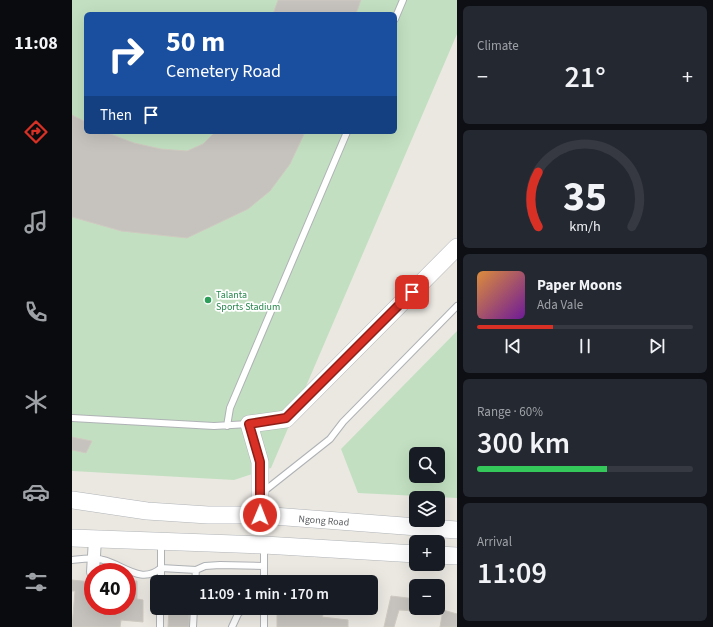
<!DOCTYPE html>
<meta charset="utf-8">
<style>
body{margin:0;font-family:"Source Sans 3",sans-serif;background:#242831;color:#f1f3f6;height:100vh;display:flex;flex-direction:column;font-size:15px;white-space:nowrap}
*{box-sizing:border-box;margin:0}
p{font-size:13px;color:#9ea1a6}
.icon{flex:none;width:22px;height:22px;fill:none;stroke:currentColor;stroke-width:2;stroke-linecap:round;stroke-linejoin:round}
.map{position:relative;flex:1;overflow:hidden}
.drawer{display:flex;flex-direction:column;gap:6px;padding:6px;background:#0d0f14;width:256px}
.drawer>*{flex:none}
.top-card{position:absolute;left:12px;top:12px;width:313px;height:122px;border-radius:6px;box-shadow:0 4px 16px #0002;background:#1a4fa0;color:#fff;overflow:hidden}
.controls{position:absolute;left:337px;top:447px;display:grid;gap:8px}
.controls a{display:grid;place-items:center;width:36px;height:36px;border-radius:6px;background:#171b24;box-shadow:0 4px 16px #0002;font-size:20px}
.speed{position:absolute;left:12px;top:563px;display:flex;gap:8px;font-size:20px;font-weight:700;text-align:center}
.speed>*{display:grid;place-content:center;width:52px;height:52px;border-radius:50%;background:#171b24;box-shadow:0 4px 16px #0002;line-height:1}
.speed .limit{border:6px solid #d22;background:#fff;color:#111}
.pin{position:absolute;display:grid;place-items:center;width:34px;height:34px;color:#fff;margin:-17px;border-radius:8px;box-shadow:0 2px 6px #0006}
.me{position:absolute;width:44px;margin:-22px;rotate:1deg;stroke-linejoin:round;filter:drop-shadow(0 0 3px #0008)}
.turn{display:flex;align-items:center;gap:14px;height:84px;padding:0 16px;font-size:18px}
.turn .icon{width:52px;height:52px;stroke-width:2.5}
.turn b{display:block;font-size:28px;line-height:34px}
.then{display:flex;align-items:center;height:38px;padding:0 16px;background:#0003;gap:8px;font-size:15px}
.big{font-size:30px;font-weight:600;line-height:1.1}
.drawer .card{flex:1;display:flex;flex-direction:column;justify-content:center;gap:6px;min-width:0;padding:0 14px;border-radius:6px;background:#242831}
.drawer .dial{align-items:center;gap:0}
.dial svg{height:104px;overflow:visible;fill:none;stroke:#363941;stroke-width:7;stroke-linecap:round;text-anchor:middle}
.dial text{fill:#f1f3f6;stroke:none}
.song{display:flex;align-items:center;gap:12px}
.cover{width:48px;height:48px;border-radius:6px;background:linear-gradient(135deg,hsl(30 70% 55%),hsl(280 70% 35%))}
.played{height:4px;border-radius:2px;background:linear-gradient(90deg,#d93025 35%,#363941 35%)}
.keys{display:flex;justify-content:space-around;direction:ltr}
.heat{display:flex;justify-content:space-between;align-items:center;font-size:22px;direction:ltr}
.charge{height:6px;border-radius:3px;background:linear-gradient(90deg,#34c759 60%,#363941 0)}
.trip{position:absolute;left:78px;top:575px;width:228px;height:40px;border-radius:6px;background:#171b24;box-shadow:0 4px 16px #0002;font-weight:600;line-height:40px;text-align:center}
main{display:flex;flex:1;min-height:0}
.menu{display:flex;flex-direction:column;width:72px;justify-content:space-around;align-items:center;background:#090b0e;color:#9ea1a6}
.menu .icon{width:28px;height:28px}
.menu .on{color:#d93025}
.menu b{font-size:18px;color:#f1f3f6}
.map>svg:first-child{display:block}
</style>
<main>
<nav class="menu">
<b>11:08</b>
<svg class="icon on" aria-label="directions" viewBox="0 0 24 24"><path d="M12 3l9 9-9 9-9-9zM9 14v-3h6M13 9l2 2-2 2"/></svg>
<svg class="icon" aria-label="music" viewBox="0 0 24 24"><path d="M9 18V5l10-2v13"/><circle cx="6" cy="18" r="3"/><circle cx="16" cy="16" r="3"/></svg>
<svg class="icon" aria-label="phone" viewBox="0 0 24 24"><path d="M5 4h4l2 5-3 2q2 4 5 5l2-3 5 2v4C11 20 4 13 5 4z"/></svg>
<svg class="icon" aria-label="climate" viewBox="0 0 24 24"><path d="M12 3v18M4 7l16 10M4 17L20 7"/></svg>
<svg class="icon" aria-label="car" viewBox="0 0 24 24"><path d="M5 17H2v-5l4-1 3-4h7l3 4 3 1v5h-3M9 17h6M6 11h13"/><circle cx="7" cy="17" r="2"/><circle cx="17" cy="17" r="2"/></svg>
<svg class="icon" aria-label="filters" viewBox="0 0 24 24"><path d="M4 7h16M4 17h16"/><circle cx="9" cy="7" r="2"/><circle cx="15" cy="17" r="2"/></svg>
</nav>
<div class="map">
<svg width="385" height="627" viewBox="0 0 385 627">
<rect width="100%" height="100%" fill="#ebe8e2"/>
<!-- green -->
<path fill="#c2e0c1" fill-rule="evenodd" d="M 0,0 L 385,0 L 385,34 L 199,468 L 162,480 L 0,471 ZM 14,14 L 323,14 L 323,132 L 14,132 Z
M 385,331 L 385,498 L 286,493 L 269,449 ZM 344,454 L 366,454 L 366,476 L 344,476 Z"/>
<!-- building -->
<path fill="#c6c3be" stroke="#cfcac1" d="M 206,0 L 289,0 L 284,14 L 201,14 Z
M 0,115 L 14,122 L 14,132 L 33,132 L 62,143 L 89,149 L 115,151 L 131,144 L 143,132 L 233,132 L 218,164 L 198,191 L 176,209 L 115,238 L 49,231 L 0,217 Z
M 0,437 L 20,441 L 14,453 L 0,450 Z
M 0,580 L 20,582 L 19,606 L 55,606 L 55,581 L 65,581 L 65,599 L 71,600 L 71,622 L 49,620 L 48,627 L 0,627 L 3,591 L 0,591 Z
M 319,596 L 344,599 L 344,611 L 327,610 L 322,627 L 312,627 Z
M 97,608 L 117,608 L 117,627 L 96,627 Z
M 205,608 L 254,609 L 250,617 L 276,620 L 276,627 L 205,627 Z
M 371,610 L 385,614 L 385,627 L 368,627 Z"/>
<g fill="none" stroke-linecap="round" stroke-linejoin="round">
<!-- lane casing -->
<g stroke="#afb2b5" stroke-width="8">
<path id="lane" d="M 323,19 L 331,0
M 0,418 L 142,426 L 177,424
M 155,426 L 158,408 L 275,132
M 191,492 L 258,439 L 271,422 L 385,306
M 192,547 L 192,582
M 0,560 C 10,559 21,557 31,560 C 52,565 69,585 89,568 L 124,570 L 133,566 L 148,565 L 192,566
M 89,582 L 89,543
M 123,582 L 124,570
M 192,608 L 192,627
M 88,627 L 88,608
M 121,627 L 122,608
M 160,627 L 166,614 L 172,608"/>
</g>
<!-- street casing -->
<g stroke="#afb2b5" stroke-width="14">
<path id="street" d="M 21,572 L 23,539"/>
</g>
<!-- secondary casing -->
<g stroke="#b1b4b7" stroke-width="18">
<g id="secondary">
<path id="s1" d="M 0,500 L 75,511 L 136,515 L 188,515 L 385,530"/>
<path d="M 188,515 L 188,462 L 177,424 L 214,419 L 385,247"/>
<path d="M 0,538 L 192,545 L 344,554"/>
<path d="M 366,555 L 385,556"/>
</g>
</g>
<!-- lane -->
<use href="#lane" stroke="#fff" stroke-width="6"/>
<!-- street -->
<use href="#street" stroke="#fff" stroke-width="12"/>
<!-- secondary -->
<use href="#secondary" stroke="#fff" stroke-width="17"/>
</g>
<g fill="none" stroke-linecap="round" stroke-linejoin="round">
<!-- route casing -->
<g stroke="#8d1f18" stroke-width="10">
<path id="route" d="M 188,515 L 188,462 L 177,424 L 214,418 L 340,292"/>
</g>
<!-- route -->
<use href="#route" stroke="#d93025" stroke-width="7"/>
</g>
<!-- markers -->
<circle fill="#2e9e5b" stroke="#fff" stroke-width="1.5" cx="136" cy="300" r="4"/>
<g text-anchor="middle" stroke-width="3.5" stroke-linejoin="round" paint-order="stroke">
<!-- leisure labels -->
<g font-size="10" fill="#27864d" stroke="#fff" text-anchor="start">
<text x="144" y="298">Talanta<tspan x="144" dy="12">Sports Stadium</tspan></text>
</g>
<!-- street labels -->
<g font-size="10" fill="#5a5d60" stroke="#fff">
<text dy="4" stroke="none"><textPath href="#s1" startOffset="253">Ngong Road</textPath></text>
</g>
</g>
</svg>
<div class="controls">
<a><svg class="icon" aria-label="search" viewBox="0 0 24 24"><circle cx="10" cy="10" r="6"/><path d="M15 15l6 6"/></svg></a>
<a><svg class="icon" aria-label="layers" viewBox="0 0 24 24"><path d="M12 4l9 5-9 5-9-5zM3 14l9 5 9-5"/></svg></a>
<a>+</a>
<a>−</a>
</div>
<div class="speed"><div class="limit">40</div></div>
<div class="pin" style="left:340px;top:292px;background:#d93025"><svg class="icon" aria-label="arrive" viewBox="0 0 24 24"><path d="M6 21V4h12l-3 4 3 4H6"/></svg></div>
<svg class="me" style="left:188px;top:515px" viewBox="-20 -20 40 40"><circle r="17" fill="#d93025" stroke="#fff" stroke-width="3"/><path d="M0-11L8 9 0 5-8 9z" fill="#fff"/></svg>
<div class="trip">11:09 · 1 min · 170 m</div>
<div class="top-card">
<div class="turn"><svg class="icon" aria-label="right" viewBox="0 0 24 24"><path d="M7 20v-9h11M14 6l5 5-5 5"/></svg><div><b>50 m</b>Cemetery Road</div></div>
<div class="then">Then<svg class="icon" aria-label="arrive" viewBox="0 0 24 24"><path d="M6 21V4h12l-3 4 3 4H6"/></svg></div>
</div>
</div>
<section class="drawer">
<div class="card"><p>Climate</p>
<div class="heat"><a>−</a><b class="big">21°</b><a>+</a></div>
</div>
<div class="card dial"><svg viewBox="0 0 100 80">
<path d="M14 69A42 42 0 1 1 86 69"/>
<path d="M14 69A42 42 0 0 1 14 27" stroke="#d93025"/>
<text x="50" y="56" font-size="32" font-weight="700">35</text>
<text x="50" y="72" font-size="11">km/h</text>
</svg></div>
<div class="card">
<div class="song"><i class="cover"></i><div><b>Paper Moons</b><p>Ada Vale</p></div></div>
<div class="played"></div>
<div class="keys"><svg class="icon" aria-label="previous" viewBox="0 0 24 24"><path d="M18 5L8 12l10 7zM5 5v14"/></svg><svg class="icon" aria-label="pause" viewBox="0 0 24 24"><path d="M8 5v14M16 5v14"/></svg><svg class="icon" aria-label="next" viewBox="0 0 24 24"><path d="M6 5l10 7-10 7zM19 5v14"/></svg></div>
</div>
<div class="card"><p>Range · 60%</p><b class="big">300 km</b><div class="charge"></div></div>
<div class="card"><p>Arrival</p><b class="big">11:09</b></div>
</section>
</main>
